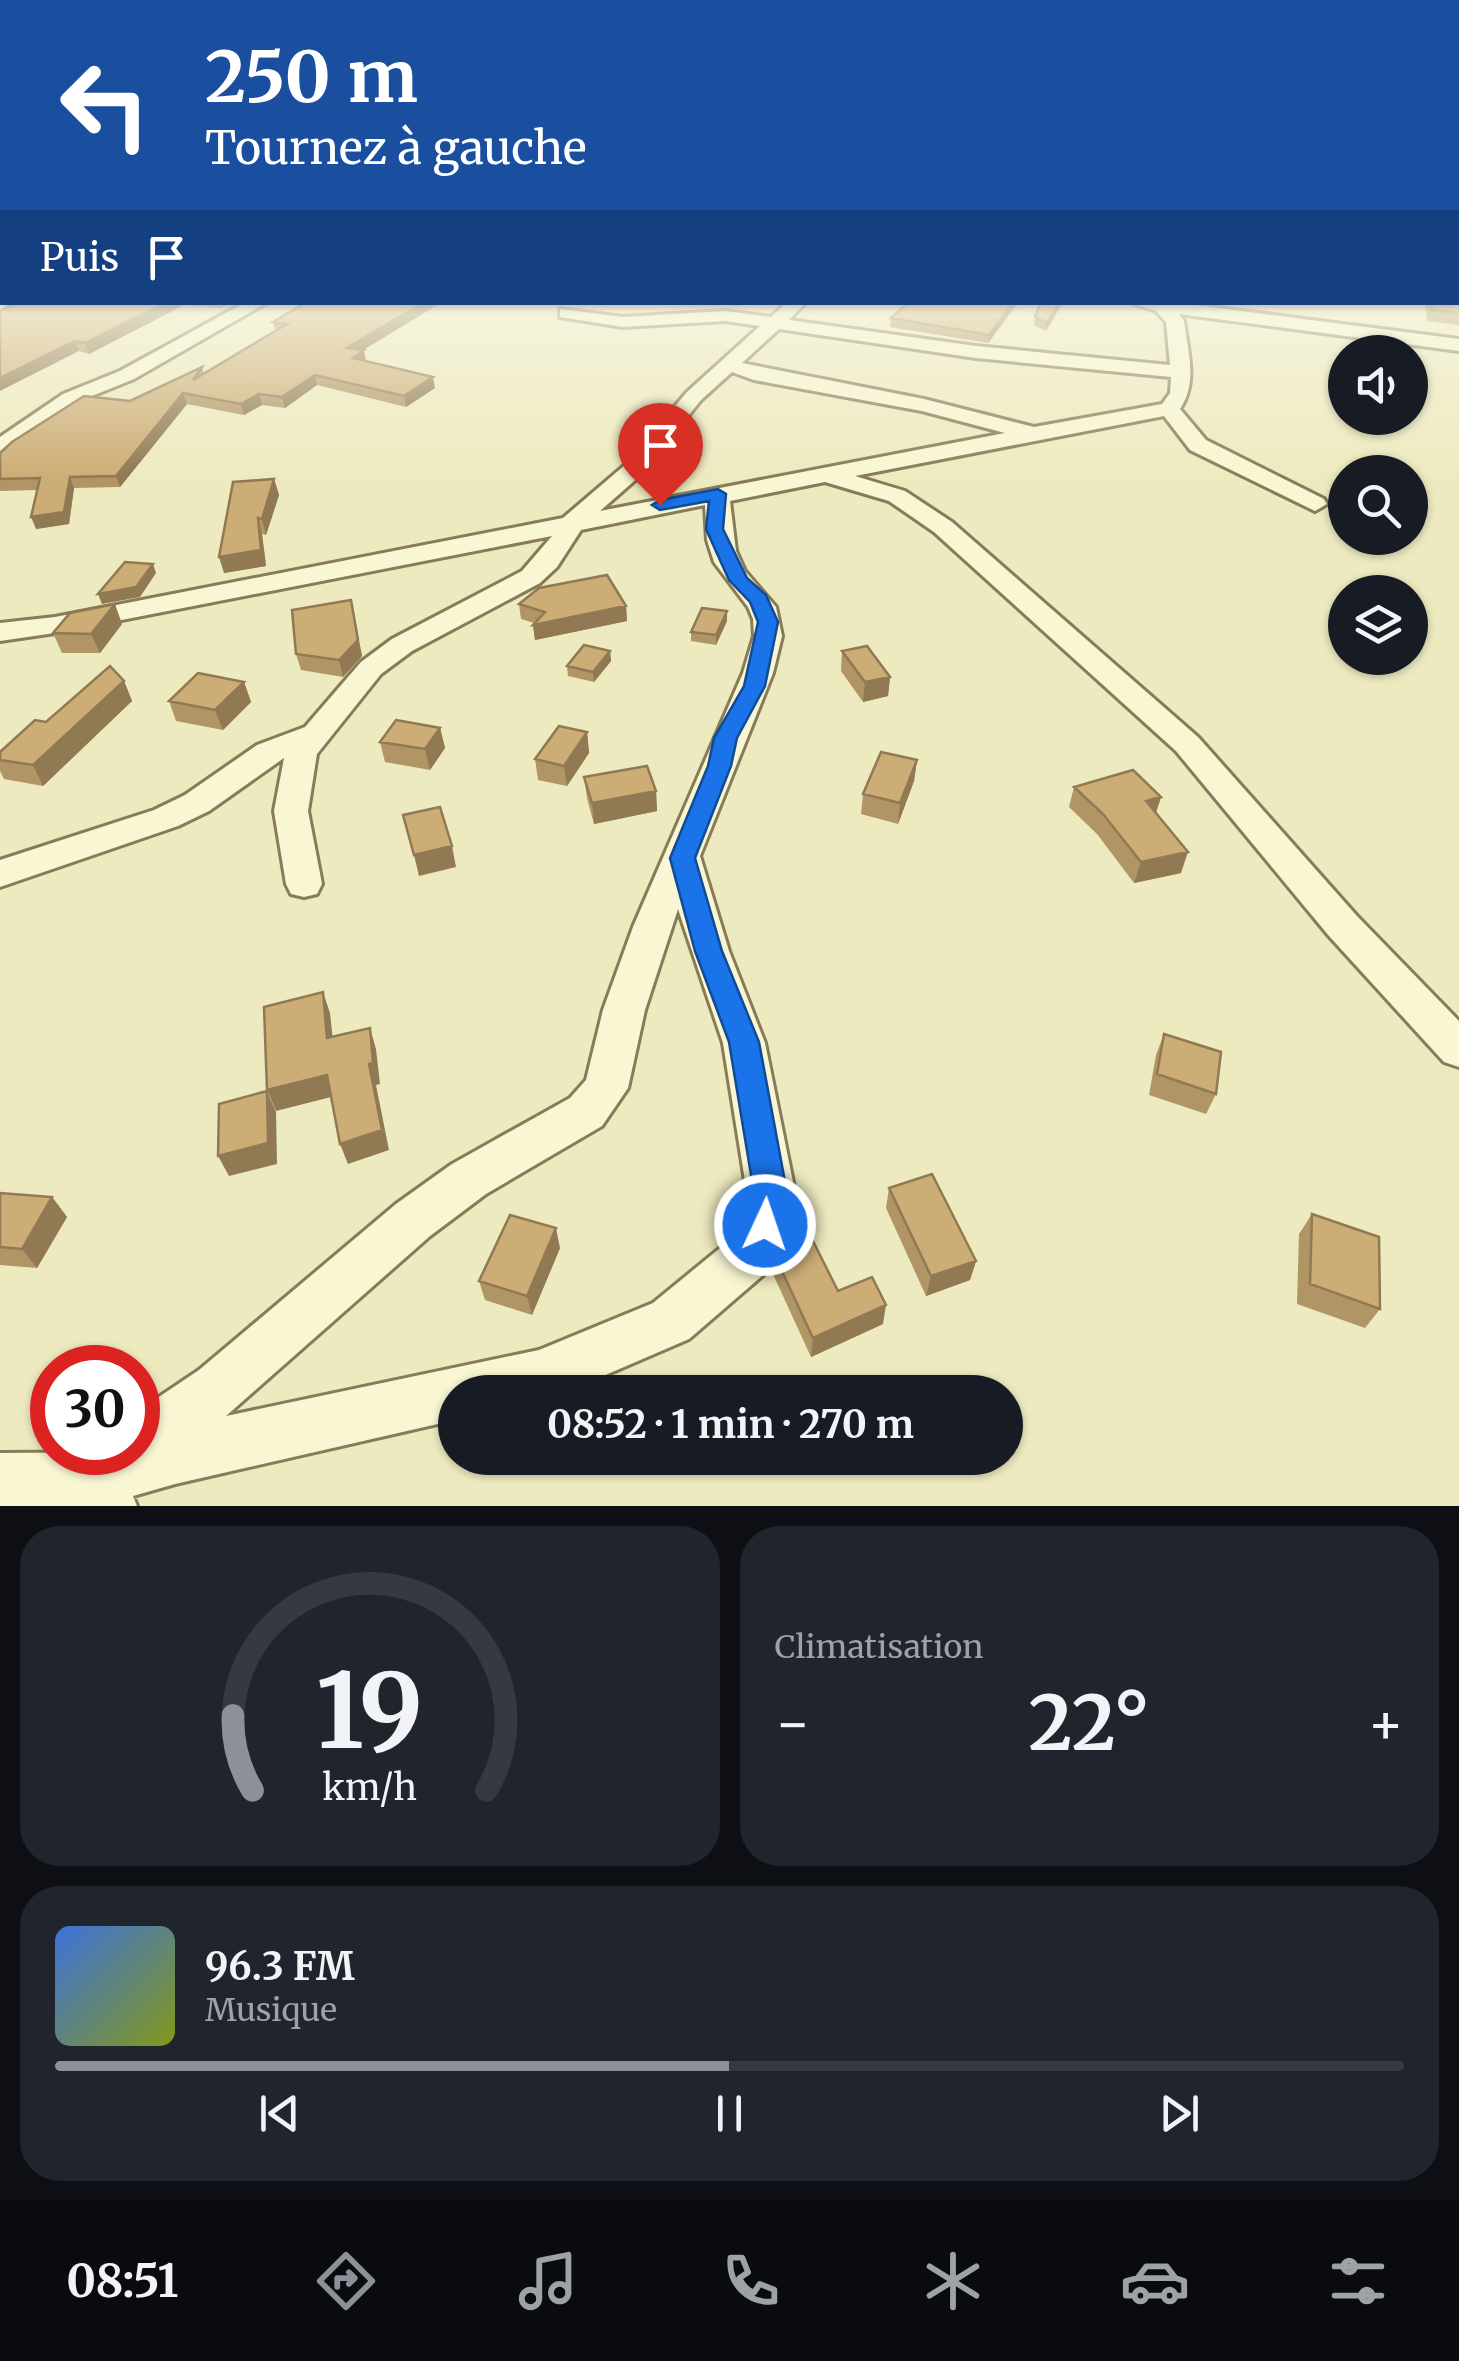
<!DOCTYPE html>
<html lang="fr">
<meta charset="utf-8">
<style>
body{margin:0;font-family:Merriweather,serif;background:#20242c;color:#f1f3f6;height:100vh;display:flex;flex-direction:column;font-size:38px;white-space:nowrap}
*{box-sizing:border-box;margin:0}
p{font-size:32px;color:#9ea1a6}
.icon{flex:none;width:55px;height:55px;fill:none;stroke:currentColor;stroke-width:2;stroke-linecap:round;stroke-linejoin:round}
.map{position:relative;height:1506px;overflow:hidden}
.panel{display:flex;flex-direction:column;gap:20px;padding:20px;background:#0d0f14;flex:1}
.panel>*{flex:none}
.banner{position:absolute;left:0px;top:0px;width:1460px;height:305px;box-shadow:0 2px 8px #0004;background:#1a4fa0;color:#fff;overflow:hidden}
.controls{position:absolute;left:1328px;top:335px;display:grid;gap:20px}
.controls a{display:grid;place-items:center;width:100px;height:100px;border-radius:50%;background:#171b24;box-shadow:0 2px 8px #0004;font-size:50px}
.speed{position:absolute;left:30px;top:1345px;display:flex;gap:20px;font-size:50px;font-weight:700;text-align:center}
.speed>*{display:grid;place-content:center;width:130px;height:130px;border-radius:50%;background:#171b24;box-shadow:0 2px 8px #0004;line-height:1}
.speed .limit{border:15px solid #d22;background:#fff;color:#111}
.pin{position:absolute;display:grid;place-items:center;width:85px;height:85px;color:#fff;margin:-102px -42px;border-radius:50% 50% 50% 0;rotate:-45deg;box-shadow:0 0 10px #0007}
.pin .icon{rotate:45deg}
.me{position:absolute;width:110px;margin:-55px;rotate:3deg;stroke-linejoin:round;filter:drop-shadow(0 0 8px #0008)}
.turn{display:flex;align-items:center;gap:35px;height:210px;padding:0 40px;font-size:45px}
.turn .icon{width:130px;height:130px;stroke-width:2.5}
.turn b{display:block;font-size:70px;line-height:85px}
.then{display:flex;align-items:center;height:95px;padding:0 40px;background:#0003;gap:20px;font-size:38px}
.big{font-size:75px;font-weight:700;line-height:1.1}
.panel .card{flex:1;display:flex;flex-direction:column;justify-content:center;gap:15px;min-width:0;padding:0 35px;border-radius:40px;background:#20242c}
.panel .dial{align-items:center;gap:0}
.dial svg{height:260px;overflow:visible;fill:none;stroke:#363941;stroke-width:7;stroke-linecap:round;text-anchor:middle}
.dial text{fill:#f1f3f6;stroke:none}
.song{display:flex;align-items:center;gap:30px}
.cover{width:120px;height:120px;border-radius:15px;background:linear-gradient(135deg,hsl(220 70% 55%),hsl(70 70% 35%))}
.played{height:10px;border-radius:5px;background:linear-gradient(90deg,#8c9099 50%,#363941 50%)}
.keys{display:flex;justify-content:space-around;direction:ltr}
.heat{display:flex;justify-content:space-between;align-items:center;font-size:55px;direction:ltr}
.panel .tiles{flex:1;display:grid;gap:20px;grid-template-columns:1fr 1fr}
.card:last-child{grid-column:span 2}
.trip{position:absolute;left:438px;top:1375px;width:585px;height:100px;border-radius:50px;background:#171b24;box-shadow:0 2px 8px #0004;font-weight:700;line-height:100px;text-align:center}
.tabs{display:flex;height:160px;justify-content:space-around;align-items:center;background:#090b0e;color:#9ea1a6}
.tabs .icon{width:70px;height:70px}
.tabs .current{color:#8c9099}
.tabs b{font-size:45px;color:#f1f3f6}
.map>svg:first-child{display:block}
</style>
<div class="map">
<svg width="1459" height="1506" viewBox="0 0 1459 1506">
<rect width="100%" height="100%" fill="#eeeac0"/>
<g fill="none" stroke-linecap="round" stroke-linejoin="round">
<!-- minor casing -->
<g stroke="#877b58" stroke-width="6">
<path id="minor" d="M 0,301 L 2,300 L 21,302 L 0,313 Z
M 246,302 L 268,302 L 134,379 L 77,402 L 0,454 L 0,437 L 63,394 L 120,371 Z
M 787,302 L 806,302 L 789,320 L 976,346 L 1170,365 L 1166,322 L 1156,311 L 1128,302 L 1172,302 L 1459,339 L 1459,351 L 1179,314 L 1184,321 C 1188,352 1198,382 1180,409 L 1206,440 L 1324,499 L 1327,504 L 1315,511 L 1190,450 L 1164,416 L 855,476 L 905,491 L 952,522 L 1198,737 L 1357,916 L 1459,1021 L 1459,1067 L 1444,1062 L 1329,936 L 1176,751 L 934,532 L 889,501 L 825,482 L 730,501 L 736,551 L 745,571 L 776,607 L 782,636 L 773,673 L 700,856 L 729,951 L 765,1043 L 794,1187 L 789,1225 L 770,1269 L 689,1339 L 566,1392 L 455,1392 L 455,1420 L 175,1484 L 133,1496 L 137,1506 L 0,1506 L 0,1453 L 138,1452 L 138,1411 L 199,1370 L 396,1204 L 452,1164 L 570,1098 L 586,1080 L 603,1010 L 633,927 L 743,673 L 754,636 L 753,619 L 748,607 L 714,562 L 707,540 L 705,505 L 581,530 L 557,567 L 540,583 L 412,651 L 381,674 L 317,754 L 308,811 L 322,884 L 317,894 L 304,897 L 291,894 L 286,884 L 274,811 L 284,758 L 209,811 L 178,826 L 0,887 L 0,860 L 154,810 L 185,795 L 257,745 L 305,727 L 361,662 L 392,639 L 522,571 L 552,536 L 55,633 L 0,641 L 0,623 L 55,617 L 563,518 L 625,465 L 687,392 L 760,326 L 725,321 L 623,327 L 560,317 L 560,309 L 623,317 L 725,311 L 771,317 ZM 779,329 L 976,358 L 1171,377 L 1170,393 L 1162,404 L 1034,427 L 924,399 L 742,363 ZM 732,372 L 754,380 L 922,411 L 1005,433 L 600,511 L 641,475 L 701,400 ZM 678,909 L 723,1043 L 746,1187 L 736,1235 L 653,1303 L 539,1350 L 226,1416 L 430,1236 L 486,1194 L 602,1126 L 628,1088 L 645,1010 Z"/>
</g>
<!-- minor -->
<use href="#minor" fill="#f9f6d3" fill-rule="evenodd"/>
</g>
<!-- wall -->
<path fill="#b09565" d="M 1459,267 L 1459,325 L 1427,321 L 1425,302 L 1458,302 Z
M 18,302 L 232,302 L 222,308 L 184,305 L 89,354 L 79,351 Z
M 442,302 L 363,350 L 366,361 L 435,388 L 406,407 L 317,385 L 285,408 L 262,405 L 244,415 L 187,404 L 120,487 L 74,488 L 69,524 L 36,529 L 37,490 L 0,491 L 0,453 L 130,401 L 202,367 L 204,373 L 275,331 L 273,322 Z
M 909,302 L 1033,302 L 1029,306 L 1017,304 L 988,343 L 890,327 L 891,318 Z
M 1063,302 L 1046,331 L 1034,325 L 1035,317 Z
M 274,479 L 279,495 L 266,535 L 262,534 L 266,566 L 224,573 Z
M 351,600 L 362,656 L 343,677 L 301,670 L 296,654 Z
M 519,604 L 626,606 L 627,621 L 535,640 L 533,625 L 534,623 L 521,619 Z
M 727,611 L 727,621 L 716,645 L 691,641 L 691,632 Z
M 122,624 L 100,653 L 62,653 L 53,633 Z
M 610,651 L 611,661 L 594,682 L 568,676 L 567,666 Z
M 842,651 L 890,677 L 888,696 L 863,702 L 841,671 Z
M 124,681 L 132,701 L 43,786 L 4,779 L 0,771 L 0,752 L 46,722 Z
M 244,682 L 251,702 L 223,730 L 176,721 L 169,701 Z
M 440,728 L 445,748 L 430,770 L 385,762 L 380,742 Z
M 587,732 L 589,753 L 567,786 L 538,780 L 535,759 Z
M 917,760 L 914,781 L 898,824 L 861,814 L 863,794 Z
M 584,777 L 656,791 L 657,811 L 594,824 L 587,798 Z
M 1074,787 L 1161,797 L 1156,813 L 1181,873 L 1134,883 L 1097,834 L 1069,807 Z
M 1164,1034 L 1216,1094 L 1206,1114 L 1149,1095 L 1156,1055 Z
M 889,1188 L 976,1261 L 970,1280 L 926,1296 L 886,1208 Z
M 0,1193 L 52,1197 L 67,1217 L 37,1268 L 0,1265 Z
M 1312,1214 L 1380,1309 L 1365,1328 L 1297,1304 L 1299,1234 Z
M 560,1248 L 532,1315 L 485,1300 L 479,1281 Z
M 773,1252 L 838,1291 L 883,1324 L 811,1357 L 772,1272 Z"/>
<!-- shaded-wall -->
<path fill="#907953" d="M 166,302 L 183,302 L 184,305 L 89,354 L 85,343 Z
M 424,302 L 442,302 L 350,358 L 347,348 Z
M 1013,302 L 1017,302 L 1017,304 L 988,343 L 989,335 Z
M 1060,302 L 1063,302 L 1046,331 L 1047,323 Z
M 75,341 L 79,351 L 0,391 L 0,378 Z
M 364,350 L 366,361 L 353,358 Z
M 315,375 L 317,385 L 285,408 L 282,397 Z
M 433,377 L 435,388 L 406,407 L 404,396 Z
M 183,393 L 187,404 L 120,487 L 116,476 Z
M 259,394 L 262,405 L 244,415 L 241,404 Z
M 70,477 L 74,488 L 69,524 L 36,529 L 31,517 Z
M 274,479 L 279,495 L 266,535 L 262,519 Z
M 258,518 L 262,534 L 266,566 L 224,573 L 219,557 Z
M 153,564 L 156,573 L 140,597 L 102,604 L 98,594 Z
M 351,600 L 362,656 L 343,677 L 339,660 Z
M 115,604 L 122,624 L 100,653 L 91,634 Z
M 626,606 L 627,621 L 535,640 L 533,625 Z
M 727,611 L 727,621 L 716,645 L 716,635 Z
M 610,651 L 611,661 L 594,682 L 593,672 Z
M 890,677 L 888,696 L 863,702 L 865,682 Z
M 124,681 L 132,701 L 43,786 L 33,765 Z
M 244,682 L 251,702 L 223,730 L 215,710 Z
M 440,728 L 445,748 L 430,770 L 425,749 Z
M 587,732 L 589,753 L 567,786 L 564,766 Z
M 917,760 L 914,781 L 898,824 L 900,803 Z
M 656,791 L 657,811 L 594,824 L 592,803 Z
M 1161,797 L 1154,818 L 1146,801 Z
M 452,846 L 456,867 L 419,876 L 414,855 Z
M 1188,852 L 1181,873 L 1134,883 L 1141,862 Z
M 323,992 L 330,1013 L 335,1059 L 327,1038 Z
M 370,1028 L 376,1049 L 380,1084 L 376,1085 L 389,1150 L 348,1164 L 340,1144 Z
M 327,1075 L 335,1096 L 276,1111 L 267,1090 Z
M 267,1091 L 276,1112 L 277,1164 L 229,1176 L 218,1156 Z
M 52,1197 L 67,1217 L 37,1268 L 22,1249 Z
M 556,1228 L 560,1248 L 532,1315 L 527,1296 Z
M 976,1261 L 970,1280 L 926,1296 L 931,1276 Z
M 886,1305 L 883,1324 L 811,1357 L 813,1338 Z"/>
<!-- building -->
<path fill="#cdad76" stroke="#907953" stroke-width="2.5" d="M 1458,267 L 1459,267 L 1459,313 L 1432,310 L 1431,302 L 1458,302 Z
M 18,302 L 166,302 L 85,343 L 75,341 L 0,378 L 0,311 Z
M 307,302 L 424,302 L 347,348 L 364,350 L 353,358 L 433,377 L 404,396 L 315,375 L 282,397 L 259,394 L 241,404 L 183,393 L 116,476 L 70,477 L 64,512 L 31,517 L 40,478 L 0,479 L 0,453 L 12,442 L 84,396 L 130,401 L 202,367 L 193,380 L 287,324 L 273,322 Z
M 909,302 L 1013,302 L 989,335 L 891,318 Z
M 1041,302 L 1060,302 L 1047,323 L 1035,317 Z
M 274,479 L 262,519 L 258,518 L 261,550 L 219,557 L 233,482 Z
M 125,562 L 153,564 L 136,587 L 98,594 Z
M 607,575 L 626,606 L 533,625 L 545,612 L 519,604 L 539,588 Z
M 351,600 L 358,640 L 339,660 L 296,654 L 292,610 Z
M 115,604 L 91,634 L 53,633 L 70,613 Z
M 702,608 L 727,611 L 716,635 L 691,632 Z
M 584,645 L 610,651 L 593,672 L 567,666 Z
M 867,646 L 890,677 L 865,682 L 842,651 Z
M 110,666 L 124,681 L 33,765 L 0,760 L 0,752 L 35,720 L 46,722 Z
M 198,673 L 244,682 L 215,710 L 169,701 Z
M 396,720 L 440,728 L 425,749 L 380,742 Z
M 559,726 L 587,732 L 564,766 L 535,759 Z
M 881,752 L 917,760 L 900,803 L 863,794 Z
M 647,766 L 656,791 L 592,803 L 584,777 Z
M 1133,770 L 1161,797 L 1146,801 L 1188,852 L 1141,862 L 1103,814 L 1074,787 Z
M 440,807 L 452,846 L 414,855 L 403,815 Z
M 323,992 L 327,1038 L 370,1028 L 373,1063 L 369,1064 L 382,1130 L 340,1144 L 327,1075 L 267,1090 L 264,1007 Z
M 1164,1034 L 1221,1052 L 1216,1094 L 1157,1074 Z
M 267,1091 L 268,1143 L 218,1156 L 219,1104 Z
M 932,1174 L 976,1261 L 931,1276 L 889,1188 Z
M 0,1193 L 52,1197 L 22,1249 L 0,1247 Z
M 1312,1214 L 1379,1237 L 1380,1309 L 1310,1284 Z
M 510,1215 L 556,1228 L 527,1296 L 479,1281 Z
M 808,1231 L 838,1291 L 872,1277 L 886,1305 L 813,1338 L 773,1252 L 778,1243 Z"/>
<!-- sky -->
<linearGradient id="sky" x2="0" y2="1"><stop stop-color="#8cb9d7"/><stop offset="0.56" stop-color="#f7f6e3"/><stop offset="1" stop-color="#f7f6e3" stop-opacity="0"/></linearGradient>
<rect width="1459" height="477" fill="url(#sky)"/>
<!-- route -->
<path fill="#1a73e8" stroke="#114b97" stroke-width="2.5" d="M 718,489 L 726,494 L 723,529 L 747,578 L 766,595 L 778,622 L 765,686 L 737,738 L 731,766 L 695,858 L 722,951 L 759,1042 L 786,1187 L 777,1236 L 765,1241 L 753,1236 L 748,1225 L 753,1187 L 729,1042 L 695,951 L 670,858 L 708,766 L 714,738 L 744,686 L 758,622 L 750,602 L 729,580 L 706,529 L 709,501 L 660,510 L 652,505 L 660,500 Z"/>
</svg>
<div class="controls">
<a><svg class="icon" aria-label="sound" viewBox="0 0 24 24"><path d="M4 9h4l5-4v14l-5-4H4zM17 9q2 3 0 6"/></svg></a>
<a><svg class="icon" aria-label="search" viewBox="0 0 24 24"><circle cx="10" cy="10" r="6"/><path d="M15 15l6 6"/></svg></a>
<a><svg class="icon" aria-label="layers" viewBox="0 0 24 24"><path d="M12 4l9 5-9 5-9-5zM3 14l9 5 9-5"/></svg></a>
</div>
<div class="speed"><div class="limit">30</div></div>
<div class="pin" style="left:660px;top:505px;background:#d93025"><svg class="icon" aria-label="arrive" viewBox="0 0 24 24"><path d="M6 21V4h12l-3 4 3 4H6"/></svg></div>
<svg class="me" style="left:765px;top:1225px" viewBox="-20 -20 40 40"><circle r="17" fill="#1a73e8" stroke="#fff" stroke-width="3"/><path d="M0-11L8 9 0 5-8 9z" fill="#fff"/></svg>
<div class="trip">08:52 · 1 min · 270 m</div>
<div class="banner">
<div class="turn"><svg class="icon" aria-label="left" viewBox="0 0 24 24"><path d="M17 20v-9H6M10 6l-5 5 5 5"/></svg><div><b>250 m</b>Tournez à gauche</div></div>
<div class="then">Puis<svg class="icon" aria-label="arrive" viewBox="0 0 24 24"><path d="M6 21V4h12l-3 4 3 4H6"/></svg></div>
</div>
</div>
<section class="panel">
<div class="tiles">
<div class="card dial"><svg viewBox="0 0 100 80">
<path d="M14 69A42 42 0 1 1 86 69"/>
<path d="M14 69A42 42 0 0 1 8 46" stroke="#8c9099"/>
<text x="50" y="56" font-size="32" font-weight="700">19</text>
<text x="50" y="72" font-size="11">km/h</text>
</svg></div>
<div class="card"><p>Climatisation</p>
<div class="heat"><a>−</a><b class="big">22°</b><a>+</a></div>
</div>
<div class="card">
<div class="song"><i class="cover"></i><div><b>96.3 FM</b><p>Musique</p></div></div>
<div class="played"></div>
<div class="keys"><svg class="icon" aria-label="previous" viewBox="0 0 24 24"><path d="M18 5L8 12l10 7zM5 5v14"/></svg><svg class="icon" aria-label="pause" viewBox="0 0 24 24"><path d="M8 5v14M16 5v14"/></svg><svg class="icon" aria-label="next" viewBox="0 0 24 24"><path d="M6 5l10 7-10 7zM19 5v14"/></svg></div>
</div>
</div>
</section>
<nav class="tabs">
<b>08:51</b>
<svg class="icon current" aria-label="directions" viewBox="0 0 24 24"><path d="M12 3l9 9-9 9-9-9zM9 14v-3h6M13 9l2 2-2 2"/></svg>
<svg class="icon" aria-label="music" viewBox="0 0 24 24"><path d="M9 18V5l10-2v13"/><circle cx="6" cy="18" r="3"/><circle cx="16" cy="16" r="3"/></svg>
<svg class="icon" aria-label="phone" viewBox="0 0 24 24"><path d="M5 4h4l2 5-3 2q2 4 5 5l2-3 5 2v4C11 20 4 13 5 4z"/></svg>
<svg class="icon" aria-label="climate" viewBox="0 0 24 24"><path d="M12 3v18M4 7l16 10M4 17L20 7"/></svg>
<svg class="icon" aria-label="car" viewBox="0 0 24 24"><path d="M5 17H2v-5l4-1 3-4h7l3 4 3 1v5h-3M9 17h6M6 11h13"/><circle cx="7" cy="17" r="2"/><circle cx="17" cy="17" r="2"/></svg>
<svg class="icon" aria-label="filters" viewBox="0 0 24 24"><path d="M4 7h16M4 17h16"/><circle cx="9" cy="7" r="2"/><circle cx="15" cy="17" r="2"/></svg>
</nav>
